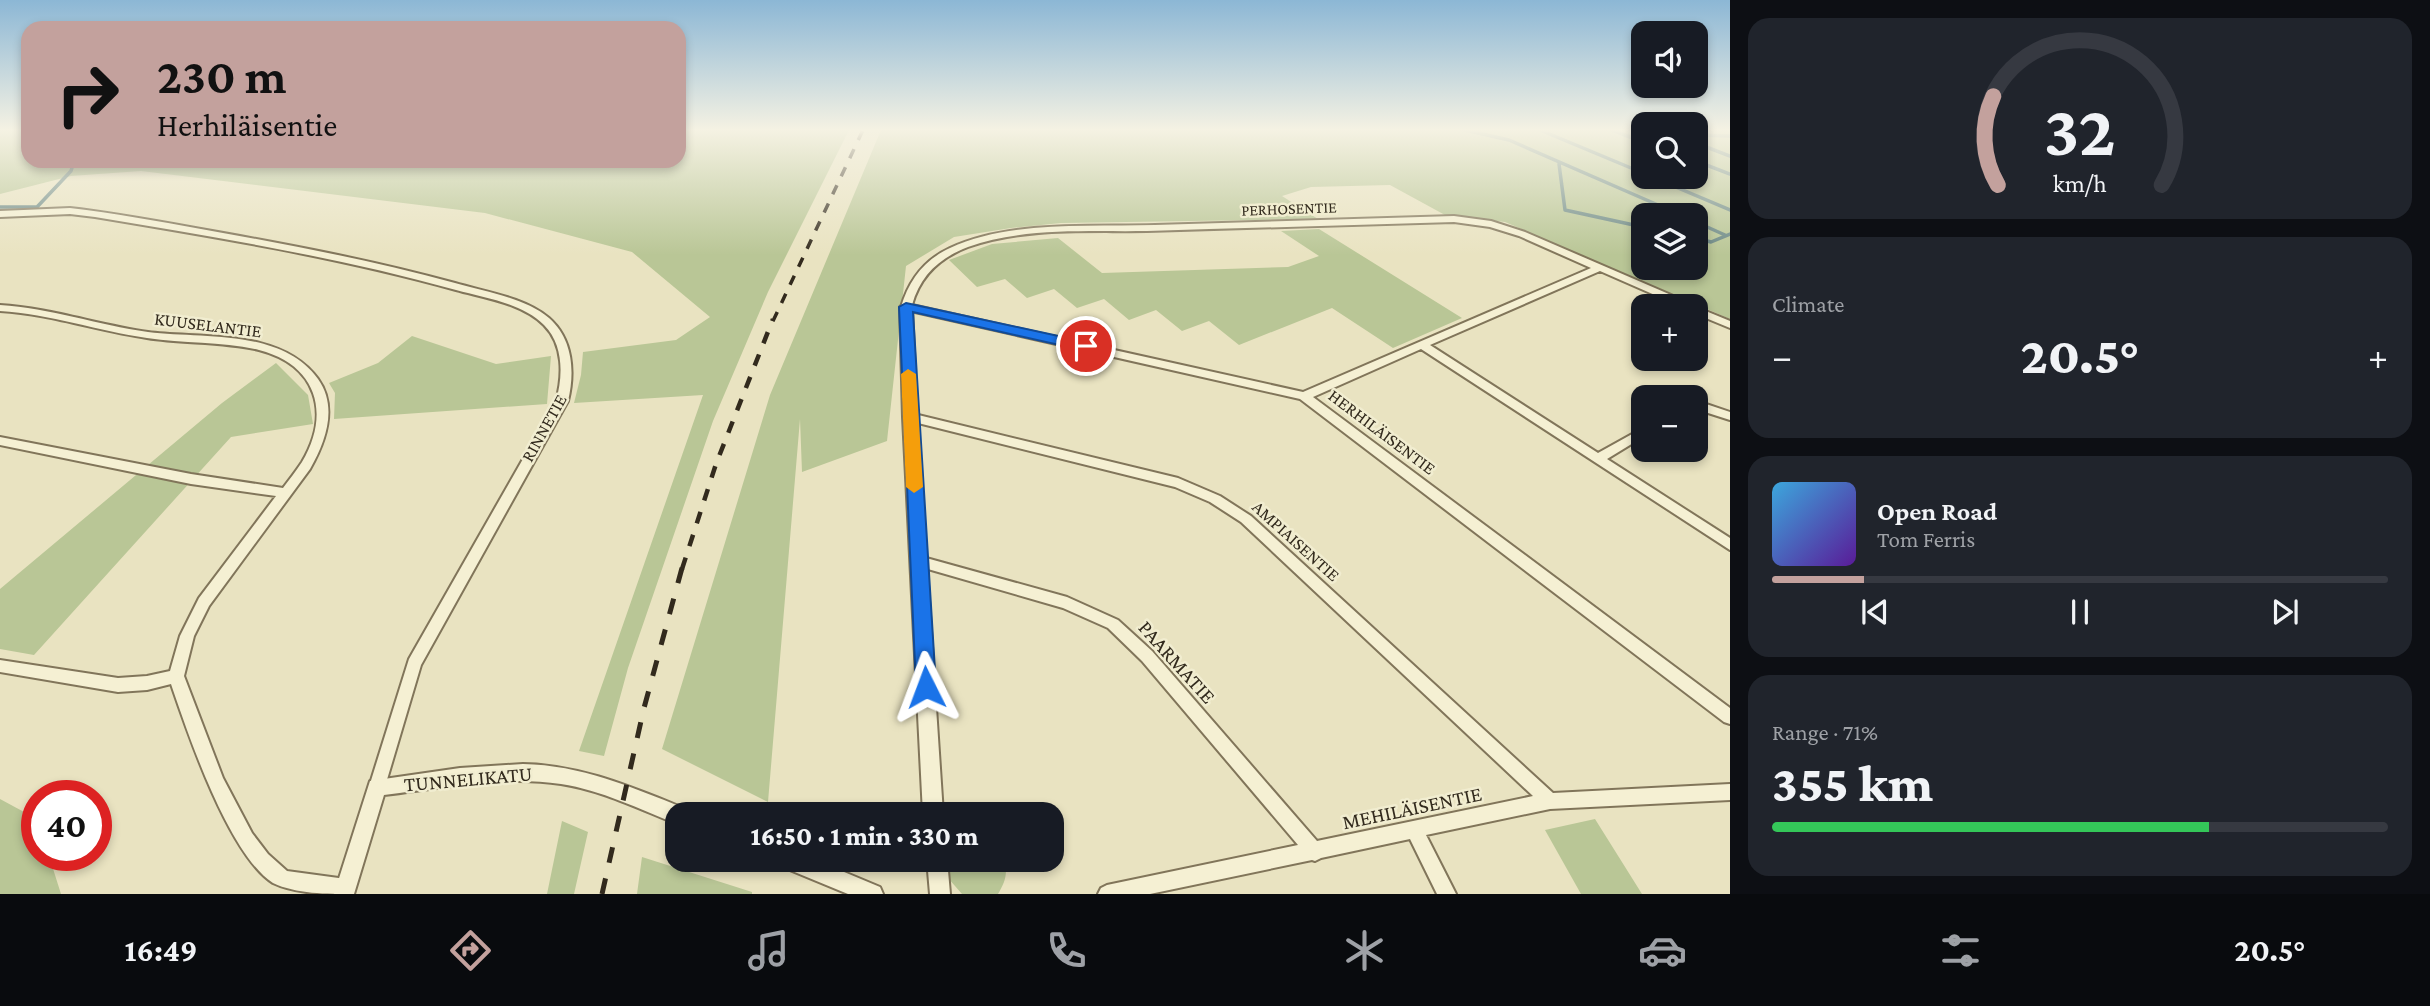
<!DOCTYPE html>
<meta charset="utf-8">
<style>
body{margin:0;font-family:"Crimson Pro",serif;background:#20242c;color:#f1f3f6;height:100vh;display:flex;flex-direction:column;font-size:26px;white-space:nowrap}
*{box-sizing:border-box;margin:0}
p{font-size:23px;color:#9ea1a6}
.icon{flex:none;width:38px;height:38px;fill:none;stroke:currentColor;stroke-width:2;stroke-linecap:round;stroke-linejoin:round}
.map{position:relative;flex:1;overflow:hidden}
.panel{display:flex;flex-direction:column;gap:18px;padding:18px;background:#0d0f14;width:700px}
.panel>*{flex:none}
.guide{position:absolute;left:21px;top:21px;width:665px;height:147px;border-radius:21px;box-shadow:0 4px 10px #0003;background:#c3a19d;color:#111;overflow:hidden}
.tools{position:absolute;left:1631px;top:21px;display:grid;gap:14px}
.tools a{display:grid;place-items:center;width:77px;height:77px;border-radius:14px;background:#171b24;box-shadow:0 4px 10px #0003;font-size:35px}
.speed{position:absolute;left:21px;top:780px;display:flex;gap:14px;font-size:35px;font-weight:700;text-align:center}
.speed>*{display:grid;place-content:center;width:91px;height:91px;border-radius:50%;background:#171b24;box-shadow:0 4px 10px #0003;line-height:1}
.speed .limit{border:10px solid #d22;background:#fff;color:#111}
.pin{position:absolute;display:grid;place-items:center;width:60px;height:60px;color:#fff;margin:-30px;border:4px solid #fff;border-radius:50%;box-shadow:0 2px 7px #0007}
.me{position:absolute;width:77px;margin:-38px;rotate:357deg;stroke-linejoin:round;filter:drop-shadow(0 0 5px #0008)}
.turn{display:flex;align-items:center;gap:24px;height:147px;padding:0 21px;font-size:32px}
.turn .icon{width:91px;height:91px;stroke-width:2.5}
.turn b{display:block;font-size:49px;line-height:60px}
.big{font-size:52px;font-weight:800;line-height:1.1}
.panel .card{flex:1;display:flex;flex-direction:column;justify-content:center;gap:10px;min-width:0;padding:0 24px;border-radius:21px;background:#20242c}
.panel .dial{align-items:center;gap:0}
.dial svg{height:182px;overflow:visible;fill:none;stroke:#363941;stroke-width:7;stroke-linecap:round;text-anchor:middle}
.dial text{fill:#f1f3f6;stroke:none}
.song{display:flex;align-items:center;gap:21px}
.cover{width:84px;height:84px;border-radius:10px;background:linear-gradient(135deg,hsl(200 70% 55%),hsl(270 70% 35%))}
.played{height:7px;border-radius:4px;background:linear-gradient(90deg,#c3a19d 15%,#363941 15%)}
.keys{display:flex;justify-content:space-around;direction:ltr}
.heat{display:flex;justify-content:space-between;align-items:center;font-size:38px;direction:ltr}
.charge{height:10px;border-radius:5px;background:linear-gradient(90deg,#34c759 71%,#363941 0)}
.trip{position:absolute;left:665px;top:802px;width:399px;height:70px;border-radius:21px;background:#171b24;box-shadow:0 4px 10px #0003;font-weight:800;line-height:70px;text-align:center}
.tab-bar{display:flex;height:112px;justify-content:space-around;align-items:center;background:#090b0e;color:#9ea1a6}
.tab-bar .icon{width:49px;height:49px}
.tab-bar .active{color:#c3a19d}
.tab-bar b{font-size:32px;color:#f1f3f6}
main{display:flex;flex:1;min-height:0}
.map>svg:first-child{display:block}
</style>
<main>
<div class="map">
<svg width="1730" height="894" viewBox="0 0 1730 894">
<rect width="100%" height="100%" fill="#e9e3c1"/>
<!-- green -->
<path fill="#b9c696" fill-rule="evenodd" d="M 0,130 L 28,130 L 28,161 L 679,161 L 679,130 L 849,130 L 768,292 L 713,421 L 628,668 L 604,756 L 579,751 L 703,395 L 574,403 L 581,375 L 583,352 L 676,340 L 710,317 L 632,252 L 485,213 L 141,171 L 71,176 L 0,194 Z
M 881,130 L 1643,130 L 1643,177 L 1696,177 L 1696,130 L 1730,130 L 1730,319 L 1505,222 L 1445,215 L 1390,185 L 1311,187 L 1282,196 L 1318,219 L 1061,223 L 1011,228 L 954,237 L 906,266 L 887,441 L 802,472 L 800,419 L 768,802 L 662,749 L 770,395 ZM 1643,215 L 1696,215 L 1696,268 L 1643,268 Z
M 1319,229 L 1462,318 L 1393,348 L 1332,308 L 1239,345 L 1209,321 L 1182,331 L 1156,310 L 1129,320 L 1104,299 L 1077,308 L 1054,289 L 1027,298 L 1005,279 L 977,287 L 949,260 L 992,244 L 1058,238 L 1102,273 L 1288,267 L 1319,256 L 1281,231 Z
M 412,336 L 496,364 L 551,356 L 547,404 L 334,419 L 335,393 L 329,383 L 378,363 Z
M 276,363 L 308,395 L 313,424 L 231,437 L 34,655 L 0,649 L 0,589 L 222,403 Z
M 0,799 L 37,819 L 37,856 L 49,856 L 61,894 L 0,894 Z
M 1595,819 L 1642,894 L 1581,894 L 1545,830 Z
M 562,821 L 588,832 L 574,894 L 547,894 Z
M 642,857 L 752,892 L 752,894 L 637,894 Z
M 947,859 L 1003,859 C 1009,872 1005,882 998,894 L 962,894 L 948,878 Z"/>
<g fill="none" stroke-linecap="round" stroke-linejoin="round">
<!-- stream -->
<path stroke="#6c8986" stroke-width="3.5" d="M 24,130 L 28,132
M 1465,130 L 1509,140 L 1681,215
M 1540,130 L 1643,173
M 1612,130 L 1643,142
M 1696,135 L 1730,136
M 1696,143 L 1730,156
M 1696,161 L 1730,174
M 1559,164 L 1565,210 L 1643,227
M 1652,177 L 1730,210
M 0,207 L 37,207 L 71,171 L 74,161
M 1696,222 L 1725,235
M 1696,238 L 1711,242 L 1730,234"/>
<!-- minor casing -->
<g stroke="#81755a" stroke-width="4">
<path id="minor" d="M 70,208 C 114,213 157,221 201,229 C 286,244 371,260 455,283 C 485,292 524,297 549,318 C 573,339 575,372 568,401 L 421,665 L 383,793 L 377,795 L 371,793 L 369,787 L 409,659 L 556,401 C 563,376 564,345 544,325 C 522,303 485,298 456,290 C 337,257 216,237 95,217 L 70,214 L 0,217 L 0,211 Z
M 1454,216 L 1491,221 L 1525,232 L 1692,304 L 1693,306 L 1680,306 L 1600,271 L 1430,345 L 1598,453 L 1643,428 L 1643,437 L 1607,459 L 1730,538 L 1730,550 L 1421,349 L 1313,397 L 1730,708 L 1730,724 L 1724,722 L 1300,399 L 906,310 L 901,307 C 909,280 924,260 950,248 C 1010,220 1091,227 1155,225 C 1255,222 1354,219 1454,216 ZM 1454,222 L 1490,227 L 1519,236 L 1591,268 L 1303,392 L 912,305 C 920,276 939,258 968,247 C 1024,227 1088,232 1147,231 C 1249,228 1352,225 1454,222 Z
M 0,305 C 50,308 98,325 148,332 C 202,339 281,328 318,379 C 338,407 326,441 310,469 L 209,606 L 194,636 L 184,676 L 223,778 L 252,833 L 268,854 L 287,871 L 346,879 L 352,882 L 355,888 L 353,894 C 327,894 296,894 273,883 C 229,855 188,734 171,684 L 147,690 L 118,692 L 0,672 L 0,660 L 118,678 L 147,676 L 170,671 L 180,636 L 199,598 L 276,496 L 191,484 L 0,445 L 0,437 L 191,474 L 283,488 C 289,480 296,471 302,462 C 331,413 317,365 259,350 C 223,341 184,344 147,338 C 98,331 50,314 0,311 Z
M 1696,307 L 1730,321 L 1730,328 L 1696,314 Z
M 1706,404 L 1730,412 L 1730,420 L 1705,412 L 1696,413 L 1696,405 Z
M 910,413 L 1178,478 L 1220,496 L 1251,516 L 1553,793 L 1730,784 L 1730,800 L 1550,809 L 1426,835 L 1456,894 L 1437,894 L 1410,839 L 1321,858 L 1315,861 L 1312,860 L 1150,894 L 1098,894 L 1101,888 L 1107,885 L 1298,845 L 1142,661 L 1108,628 L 1063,608 L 914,565 L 912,561 L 914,557 L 919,556 L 1067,597 L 1118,620 L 1152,651 L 1317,841 L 1533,796 L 1241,522 L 1210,502 L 1175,487 L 906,420 L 904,417 Z"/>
</g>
<!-- tertiary casing -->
<g stroke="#81755a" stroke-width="4">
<path id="tertiary" d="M 906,303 L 912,307 L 917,417 L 943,814 L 923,814 L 903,417 L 900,307 Z
M 523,764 C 581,765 631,787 684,808 L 686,814 L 677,814 L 677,824 C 639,809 601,790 561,784 C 503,775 442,788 384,795 L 354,894 L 334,894 L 370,781 L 460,768 Z
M 777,859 L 813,859 L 880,887 L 883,894 L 848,894 L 780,866 Z
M 927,859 L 947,859 L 950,894 L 930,894 Z"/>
</g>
<!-- minor -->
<use href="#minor" fill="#f5f0d3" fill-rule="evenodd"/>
<!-- tertiary -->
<use href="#tertiary" fill="#f5f0d3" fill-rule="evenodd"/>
<!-- rail-far2 -->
<path stroke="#322a1d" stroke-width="3.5" stroke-dasharray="10 10" stroke-linecap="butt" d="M 773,321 L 863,130"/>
<!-- rail-far1 -->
<path stroke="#322a1d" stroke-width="4.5" stroke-dasharray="12 12" stroke-linecap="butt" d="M 682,569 L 716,464 L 773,319"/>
<!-- rail -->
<path stroke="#322a1d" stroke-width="5" stroke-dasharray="16 16" stroke-linecap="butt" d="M 602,894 L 644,708 L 682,568"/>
</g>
<!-- sky -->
<linearGradient id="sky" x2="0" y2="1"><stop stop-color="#8cb7d5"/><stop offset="0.51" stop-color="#f5f2e3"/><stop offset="1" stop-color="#f5f2e3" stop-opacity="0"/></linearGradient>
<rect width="1730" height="255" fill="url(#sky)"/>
<!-- route -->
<path fill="#1a73e8" stroke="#114b97" stroke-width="2" d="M 906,303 L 1086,342 L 1094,346 L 1086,351 L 913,312 L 936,687 L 933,693 L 926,695 L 919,693 L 916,687 L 899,307 Z"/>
<!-- slow -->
<path fill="#f59e0b" d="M 908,369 L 916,374 L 923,487 L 914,493 L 906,487 L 901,374 Z"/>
<g text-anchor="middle" stroke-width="5" stroke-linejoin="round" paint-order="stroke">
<!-- far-street labels -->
<g font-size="16" fill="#322a1d" stroke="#f1edd0">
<text transform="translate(1289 208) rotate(-2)" y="6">PERHOSENTIE</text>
</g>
<!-- street labels -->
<g font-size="18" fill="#322a1d" stroke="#f1edd0">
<text transform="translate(208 325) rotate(7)" y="6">KUUSELANTIE</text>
<text transform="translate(544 428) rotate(-61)" y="6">RINNETIE</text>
<text transform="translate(1382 432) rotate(37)" y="6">HERHILÄISENTIE</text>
<text transform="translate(1296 541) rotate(42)" y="6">AMPIAISENTIE</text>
</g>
<!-- near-street labels -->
<g font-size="21" fill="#322a1d" stroke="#f1edd0">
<text transform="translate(1177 662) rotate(48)" y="7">PAARMATIE</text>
<text transform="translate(468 779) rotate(-5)" y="7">TUNNELIKATU</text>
<text transform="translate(1412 808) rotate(-12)" y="7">MEHILÄISENTIE</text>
</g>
</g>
</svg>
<div class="tools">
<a><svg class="icon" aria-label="sound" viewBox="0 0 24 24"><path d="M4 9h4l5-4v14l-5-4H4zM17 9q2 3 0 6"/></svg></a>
<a><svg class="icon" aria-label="search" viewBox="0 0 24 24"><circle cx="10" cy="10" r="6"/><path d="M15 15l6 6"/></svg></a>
<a><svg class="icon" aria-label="layers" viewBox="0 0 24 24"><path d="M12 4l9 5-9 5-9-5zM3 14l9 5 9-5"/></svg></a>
<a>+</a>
<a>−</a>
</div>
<div class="speed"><div class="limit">40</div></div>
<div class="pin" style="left:1086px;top:346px;background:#d93025"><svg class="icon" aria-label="arrive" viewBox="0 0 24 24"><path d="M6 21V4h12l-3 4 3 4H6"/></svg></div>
<svg class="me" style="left:926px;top:687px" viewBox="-20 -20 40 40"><path d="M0-17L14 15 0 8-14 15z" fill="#1a73e8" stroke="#fff" stroke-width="4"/></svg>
<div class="trip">16:50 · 1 min · 330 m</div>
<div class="guide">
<div class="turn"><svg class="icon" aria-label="right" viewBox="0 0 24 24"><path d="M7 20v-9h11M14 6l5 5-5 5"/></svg><div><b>230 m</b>Herhiläisentie</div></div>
</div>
</div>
<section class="panel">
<div class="card dial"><svg viewBox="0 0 100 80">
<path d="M14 69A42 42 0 1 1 86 69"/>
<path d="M14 69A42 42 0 0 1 12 30" stroke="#c3a19d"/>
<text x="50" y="56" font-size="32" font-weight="700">32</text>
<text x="50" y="72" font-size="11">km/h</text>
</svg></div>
<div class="card"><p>Climate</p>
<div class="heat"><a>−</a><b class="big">20.5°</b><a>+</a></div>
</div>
<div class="card">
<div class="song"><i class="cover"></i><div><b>Open Road</b><p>Tom Ferris</p></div></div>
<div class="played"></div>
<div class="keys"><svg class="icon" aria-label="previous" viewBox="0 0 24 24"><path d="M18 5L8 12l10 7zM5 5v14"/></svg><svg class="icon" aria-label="pause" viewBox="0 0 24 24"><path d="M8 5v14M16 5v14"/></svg><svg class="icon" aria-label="next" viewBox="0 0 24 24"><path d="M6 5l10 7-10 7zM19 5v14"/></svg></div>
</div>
<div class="card"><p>Range · 71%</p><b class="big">355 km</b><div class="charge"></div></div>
</section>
</main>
<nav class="tab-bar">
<b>16:49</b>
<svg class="icon active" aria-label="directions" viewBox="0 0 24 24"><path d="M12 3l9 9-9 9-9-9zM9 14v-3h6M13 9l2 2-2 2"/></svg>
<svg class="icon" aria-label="music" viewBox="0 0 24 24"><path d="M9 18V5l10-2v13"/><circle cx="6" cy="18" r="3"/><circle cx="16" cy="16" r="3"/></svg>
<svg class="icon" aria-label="phone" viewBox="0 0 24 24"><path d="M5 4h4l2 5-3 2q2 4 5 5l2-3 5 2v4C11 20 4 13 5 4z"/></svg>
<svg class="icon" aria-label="climate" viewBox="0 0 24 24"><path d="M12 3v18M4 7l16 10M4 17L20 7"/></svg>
<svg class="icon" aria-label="car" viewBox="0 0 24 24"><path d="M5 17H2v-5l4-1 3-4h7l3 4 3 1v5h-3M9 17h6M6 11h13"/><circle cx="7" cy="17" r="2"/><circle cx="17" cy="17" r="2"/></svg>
<svg class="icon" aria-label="filters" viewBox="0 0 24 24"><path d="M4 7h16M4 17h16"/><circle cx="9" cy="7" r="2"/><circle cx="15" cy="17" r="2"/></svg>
<b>20.5°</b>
</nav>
